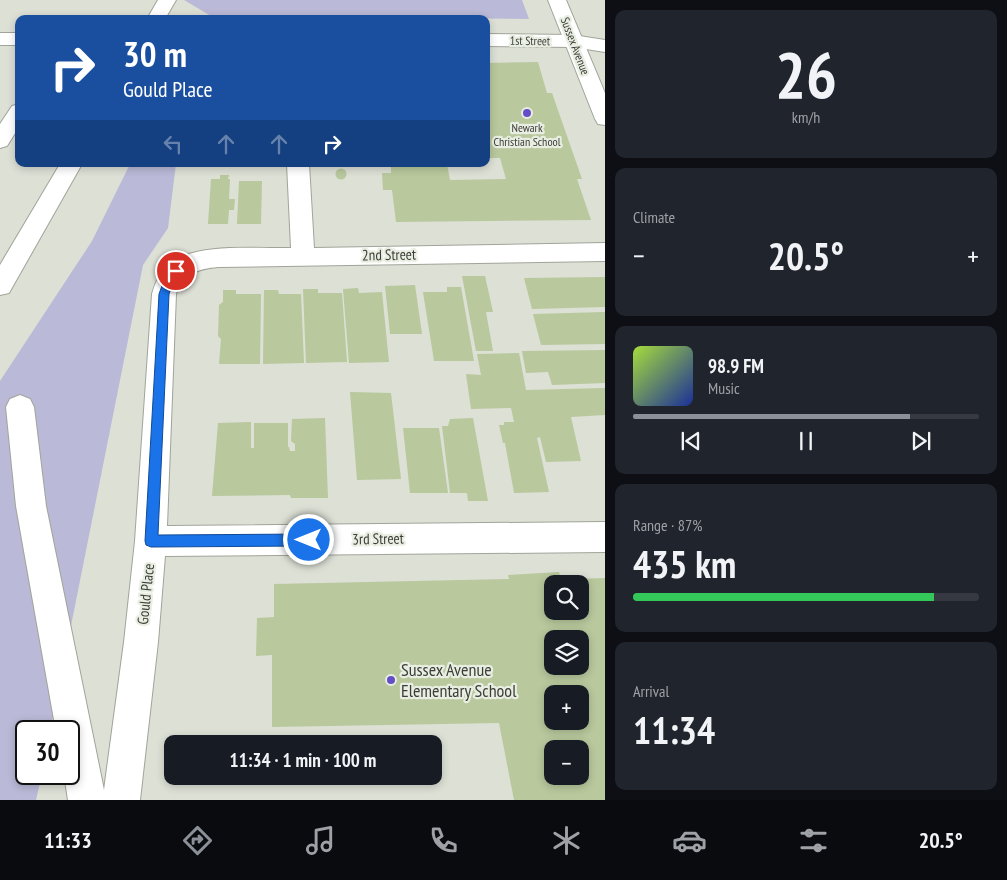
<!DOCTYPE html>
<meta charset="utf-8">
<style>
body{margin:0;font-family:"PT Sans Narrow",sans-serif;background:#20242c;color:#f1f3f6;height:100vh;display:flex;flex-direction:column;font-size:19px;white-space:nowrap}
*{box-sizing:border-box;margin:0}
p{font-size:16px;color:#9ea1a6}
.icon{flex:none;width:28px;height:28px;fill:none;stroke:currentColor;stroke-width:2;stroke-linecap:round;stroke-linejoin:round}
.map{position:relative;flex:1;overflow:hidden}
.side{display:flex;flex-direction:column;gap:10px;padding:10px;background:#0d0f14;width:402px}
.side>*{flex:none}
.banner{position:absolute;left:15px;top:15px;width:475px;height:152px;border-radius:10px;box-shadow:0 2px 8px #0003;background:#1a4fa0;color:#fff;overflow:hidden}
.fabs{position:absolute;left:544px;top:575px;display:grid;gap:10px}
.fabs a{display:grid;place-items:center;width:45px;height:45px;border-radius:10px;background:#171b24;box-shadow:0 2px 8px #0003;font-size:25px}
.speed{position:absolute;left:15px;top:720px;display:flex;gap:10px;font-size:25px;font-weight:700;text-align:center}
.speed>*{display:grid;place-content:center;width:65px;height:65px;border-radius:50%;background:#171b24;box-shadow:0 2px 8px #0003;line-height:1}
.speed .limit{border:2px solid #111;border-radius:8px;background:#fff;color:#111}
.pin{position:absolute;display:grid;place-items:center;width:42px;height:42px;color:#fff;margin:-21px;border:2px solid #fff;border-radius:50%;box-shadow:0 1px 5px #0007}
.me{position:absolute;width:55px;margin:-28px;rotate:270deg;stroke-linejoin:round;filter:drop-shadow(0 0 4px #0008)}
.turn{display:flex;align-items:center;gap:18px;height:105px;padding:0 25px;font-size:22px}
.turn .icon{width:65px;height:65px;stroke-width:2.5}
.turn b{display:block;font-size:35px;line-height:42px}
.lanes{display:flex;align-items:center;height:48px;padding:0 25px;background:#0003;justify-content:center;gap:25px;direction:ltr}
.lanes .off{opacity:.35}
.big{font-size:38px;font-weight:600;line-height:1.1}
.side .tile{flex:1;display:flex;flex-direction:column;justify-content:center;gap:8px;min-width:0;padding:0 18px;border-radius:10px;background:#20242c}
.side .dial{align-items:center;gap:0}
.dial b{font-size:65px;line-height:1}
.song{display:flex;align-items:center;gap:15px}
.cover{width:60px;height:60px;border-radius:8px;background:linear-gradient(135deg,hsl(80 70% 55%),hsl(230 70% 35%))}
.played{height:5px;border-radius:2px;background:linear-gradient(90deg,#8c9099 80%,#363941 80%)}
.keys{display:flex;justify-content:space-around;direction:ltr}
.heat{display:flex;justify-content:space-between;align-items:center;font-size:28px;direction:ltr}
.charge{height:8px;border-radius:4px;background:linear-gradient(90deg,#34c759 87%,#363941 0)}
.trip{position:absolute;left:164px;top:735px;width:278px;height:50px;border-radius:10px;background:#171b24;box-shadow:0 2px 8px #0003;font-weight:600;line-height:50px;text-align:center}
.tab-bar{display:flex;height:80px;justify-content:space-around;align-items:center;background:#090b0e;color:#9ea1a6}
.tab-bar .icon{width:35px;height:35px}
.tab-bar .on{color:#8c9099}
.tab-bar b{font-size:22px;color:#f1f3f6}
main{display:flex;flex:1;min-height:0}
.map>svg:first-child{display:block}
</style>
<main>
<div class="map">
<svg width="605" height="800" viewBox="0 0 605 800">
<rect width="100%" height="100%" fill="#dce0d5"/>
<!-- green -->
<path fill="#bab9d7" d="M 184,0 L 522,0 L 529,19 L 211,16 Z
M 130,164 L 176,164 L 168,228 L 143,265 L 50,731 L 26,731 L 26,774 L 42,774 L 36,800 L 0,800 L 0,381 L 92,241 Z"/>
<!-- building -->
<path fill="#b9c89d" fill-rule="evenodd" d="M 538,62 L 547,93 L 552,93 L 582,179 L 577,179 L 591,220 L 396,222 L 392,190 L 383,190 L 382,173 L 391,173 L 391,166 L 354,167 L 354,164 L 447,164 L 450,180 L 506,179 L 500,158 L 486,158 L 486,114 L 488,114 L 486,63 Z
M335.5 174a5.5 5.5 0 1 1 11 0a5.5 5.5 0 1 1-11 0Z
M 220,175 L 229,175 L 228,179 L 230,179 L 229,199 L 235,199 L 234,210 L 229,210 L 228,224 L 208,224 L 211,179 L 220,179 Z
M 239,181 L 262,181 L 261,224 L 237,224 Z
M 462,276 L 485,276 L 493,312 L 486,312 L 493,351 L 476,351 Z
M 605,277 L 605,307 L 532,309 L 524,278 Z
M 415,285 L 422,334 L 390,334 L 385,286 Z
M 447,287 L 461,287 L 474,361 L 434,361 L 423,292 L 447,292 Z
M 358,288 L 359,293 L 382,292 L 389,362 L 349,363 L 343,289 Z
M 303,289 L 318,289 L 318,293 L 342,293 L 347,362 L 306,363 Z
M 223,290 L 236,290 L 236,294 L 261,294 L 260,364 L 219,364 L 221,339 L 218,336 L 219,305 L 223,302 Z
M 264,290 L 278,290 L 279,294 L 301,294 L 304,363 L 263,364 Z
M 605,312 L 605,344 L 541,345 L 533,314 Z
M 605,350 L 605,383 L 552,385 L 548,372 L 526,373 L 522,351 Z
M 519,353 L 526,390 L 605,388 L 605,415 L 571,417 L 581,461 L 546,462 L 540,437 L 537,438 L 549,492 L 514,493 L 505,443 L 503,443 L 499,425 L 504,425 L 504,422 L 514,422 L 511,408 L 471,409 L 466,374 L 481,375 L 477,354 Z
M 350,392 L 391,393 L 401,479 L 357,480 Z
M 325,418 L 328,498 L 291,498 L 290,495 L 212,496 L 218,423 L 251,422 L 251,448 L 254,448 L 254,423 L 288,423 L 288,447 L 289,447 L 290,451 L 295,451 L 295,444 L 291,441 L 292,419 Z
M 473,418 L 488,501 L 468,501 L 467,493 L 450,493 L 442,426 L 448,426 L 450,419 Z
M 403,428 L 439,428 L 448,493 L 410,493 Z
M 559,572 L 562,584 L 552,584 L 552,611 L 580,611 L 580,584 L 574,584 L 573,579 L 605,578 L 605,800 L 514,800 L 499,723 L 272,727 L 272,655 L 256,656 L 257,618 L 274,617 L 274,584 L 509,579 L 508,575 ZM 552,639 L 580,639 L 580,666 L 552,666 ZM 552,694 L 580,694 L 580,721 L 552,721 ZM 552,749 L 580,749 L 580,776 L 552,776 Z"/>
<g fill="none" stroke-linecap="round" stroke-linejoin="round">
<!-- minor casing -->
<g stroke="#a0a499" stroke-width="2">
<path id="minor" d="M 548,0 L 566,0 L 605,93 L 605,125 L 598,124 L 595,119 Z
M 287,164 L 309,164 L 314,248 L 605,243 L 605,261 L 218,267 C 198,269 183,273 176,294 L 167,526 L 605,522 L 605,552 L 165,556 L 158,642 L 140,800 L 68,800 L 64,774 L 69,774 L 69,731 L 56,731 L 16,506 L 6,407 L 10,399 L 20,395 L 30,399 L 34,407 L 46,506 L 104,790 L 124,642 L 135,541 L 152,294 C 155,283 160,272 169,264 C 196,242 257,249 291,248 Z"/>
</g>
<!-- major casing -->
<g stroke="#a0a499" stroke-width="2">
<path id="major" d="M 0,33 L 19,33 L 19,45 L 0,45 Z
M 486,34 L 573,35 L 605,40 L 605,52 L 573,47 L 486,46 Z"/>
</g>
<!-- highway casing -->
<g stroke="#a0a499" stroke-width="2">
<path id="highway" d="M 158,0 L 176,0 L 165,19 L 147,19 Z
M 19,104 L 19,127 L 7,146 L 0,148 L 0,124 L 12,106 Z
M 60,164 L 82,164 L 9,293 L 0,295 L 0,265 Z"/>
</g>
<!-- minor -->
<use href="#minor" fill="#fff" fill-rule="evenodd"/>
<!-- major -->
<use href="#major" fill="#fff" fill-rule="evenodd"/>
<!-- highway -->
<use href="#highway" fill="#fff" fill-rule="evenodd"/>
</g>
<!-- route -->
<path fill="#1a73e8" stroke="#114b97" d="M 176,267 L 181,271 L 174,279 L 169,294 L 158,535 L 309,534 L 313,535 L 315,540 L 313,544 L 309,546 L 151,547 L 146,545 L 145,541 L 159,294 L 166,275 Z"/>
<!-- markers -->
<g fill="#644ec7" stroke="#e9eee2" stroke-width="2">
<circle cx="527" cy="113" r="5"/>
<circle cx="391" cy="680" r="5"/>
</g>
<g text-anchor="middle" stroke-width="4.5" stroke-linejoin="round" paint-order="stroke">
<!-- far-street labels -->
<g font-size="12" fill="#3b3d38" stroke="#e9eee2">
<text transform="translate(530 41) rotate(1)" y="4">1st Street</text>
<text transform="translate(575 46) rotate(69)" y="4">Sussex Avenue</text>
</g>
<!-- far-poi labels -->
<g font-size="12" fill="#3b3d38" stroke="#e9eee2">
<text x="527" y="132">Newark<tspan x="527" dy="14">Christian School</tspan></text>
</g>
<!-- street labels -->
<g font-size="15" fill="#3b3d38" stroke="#e9eee2">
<text transform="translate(389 255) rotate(-1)" y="5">2nd Street</text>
<text transform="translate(378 539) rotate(-1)" y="5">3rd Street</text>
<text transform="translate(146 594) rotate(-84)" y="5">Gould Place</text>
</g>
<!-- near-poi labels -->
<g font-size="18" fill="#3b3d38" stroke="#e9eee2" text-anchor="start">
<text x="401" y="676">Sussex Avenue<tspan x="401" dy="21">Elementary School</tspan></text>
</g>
</g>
</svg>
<div class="fabs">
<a><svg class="icon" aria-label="search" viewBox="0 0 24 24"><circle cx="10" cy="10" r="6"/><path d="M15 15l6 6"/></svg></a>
<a><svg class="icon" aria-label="layers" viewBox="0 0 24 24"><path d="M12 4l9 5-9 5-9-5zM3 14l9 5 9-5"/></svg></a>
<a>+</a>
<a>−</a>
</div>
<div class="speed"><div class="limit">30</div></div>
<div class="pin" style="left:176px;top:271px;background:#d93025"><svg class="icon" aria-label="arrive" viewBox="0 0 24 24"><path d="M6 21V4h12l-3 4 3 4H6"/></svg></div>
<svg class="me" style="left:309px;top:540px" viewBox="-20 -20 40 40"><circle r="17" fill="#1a73e8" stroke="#fff" stroke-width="3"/><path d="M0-11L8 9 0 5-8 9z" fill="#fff"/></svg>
<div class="trip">11:34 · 1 min · 100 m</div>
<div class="banner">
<div class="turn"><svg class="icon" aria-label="right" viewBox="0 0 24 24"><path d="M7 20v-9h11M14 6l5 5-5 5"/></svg><div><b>30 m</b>Gould Place</div></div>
<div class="lanes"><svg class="icon off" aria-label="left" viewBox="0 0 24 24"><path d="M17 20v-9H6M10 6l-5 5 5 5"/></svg><svg class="icon off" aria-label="ahead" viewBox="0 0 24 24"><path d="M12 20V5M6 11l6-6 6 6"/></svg><svg class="icon off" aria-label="ahead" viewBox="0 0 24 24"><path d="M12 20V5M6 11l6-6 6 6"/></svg><svg class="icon" aria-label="right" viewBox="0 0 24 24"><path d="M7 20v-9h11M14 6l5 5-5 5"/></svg></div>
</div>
</div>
<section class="side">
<div class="tile dial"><b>26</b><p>km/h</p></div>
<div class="tile"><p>Climate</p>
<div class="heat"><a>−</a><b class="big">20.5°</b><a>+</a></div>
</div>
<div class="tile">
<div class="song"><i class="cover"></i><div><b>98.9 FM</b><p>Music</p></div></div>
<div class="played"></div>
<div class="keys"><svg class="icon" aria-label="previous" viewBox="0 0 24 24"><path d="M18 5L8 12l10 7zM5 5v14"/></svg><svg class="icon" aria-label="pause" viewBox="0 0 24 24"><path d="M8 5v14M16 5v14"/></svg><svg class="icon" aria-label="next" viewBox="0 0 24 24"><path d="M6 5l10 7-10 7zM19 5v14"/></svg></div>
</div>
<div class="tile"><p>Range · 87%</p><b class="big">435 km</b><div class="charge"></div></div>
<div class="tile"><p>Arrival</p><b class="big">11:34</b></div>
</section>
</main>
<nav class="tab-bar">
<b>11:33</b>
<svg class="icon on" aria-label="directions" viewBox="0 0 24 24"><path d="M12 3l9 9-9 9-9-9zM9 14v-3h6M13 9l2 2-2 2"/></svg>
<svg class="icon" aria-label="music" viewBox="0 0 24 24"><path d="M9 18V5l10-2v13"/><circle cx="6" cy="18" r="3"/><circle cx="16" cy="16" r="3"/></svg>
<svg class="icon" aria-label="phone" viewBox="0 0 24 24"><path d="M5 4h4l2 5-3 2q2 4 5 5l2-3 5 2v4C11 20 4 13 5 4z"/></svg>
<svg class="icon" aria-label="climate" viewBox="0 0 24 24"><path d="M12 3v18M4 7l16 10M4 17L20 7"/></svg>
<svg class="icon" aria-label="car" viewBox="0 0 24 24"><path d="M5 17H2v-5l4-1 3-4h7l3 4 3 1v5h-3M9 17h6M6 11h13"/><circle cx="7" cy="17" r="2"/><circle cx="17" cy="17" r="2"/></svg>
<svg class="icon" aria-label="filters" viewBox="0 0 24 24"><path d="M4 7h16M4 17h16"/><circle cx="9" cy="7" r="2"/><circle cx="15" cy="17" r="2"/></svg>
<b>20.5°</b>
</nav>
